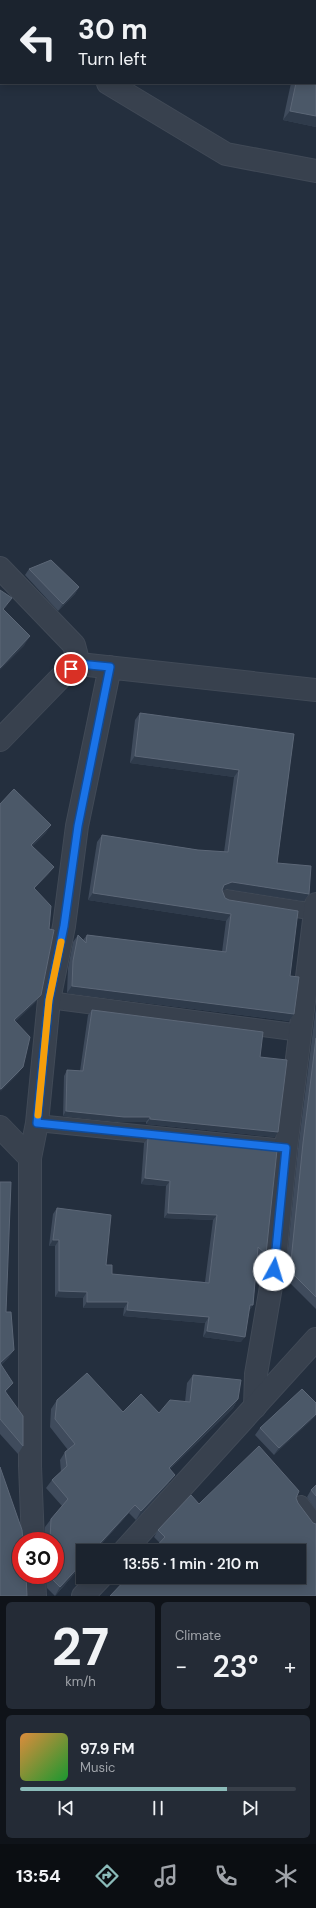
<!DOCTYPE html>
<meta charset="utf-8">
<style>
body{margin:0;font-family:"DM Sans",sans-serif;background:#242b36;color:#f1f3f6;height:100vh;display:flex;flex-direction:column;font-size:15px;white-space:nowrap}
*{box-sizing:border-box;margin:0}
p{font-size:13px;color:#a0a4aa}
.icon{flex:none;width:22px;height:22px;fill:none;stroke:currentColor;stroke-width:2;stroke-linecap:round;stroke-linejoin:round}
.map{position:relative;height:1596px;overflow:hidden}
.sheet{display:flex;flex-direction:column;gap:6px;padding:6px;background:#0f1319;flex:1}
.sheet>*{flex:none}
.banner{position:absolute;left:0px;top:0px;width:316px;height:84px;box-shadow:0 2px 10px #0003,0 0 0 1px #39404a;background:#1b232e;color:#f1f3f6;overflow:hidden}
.speed{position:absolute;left:12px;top:1532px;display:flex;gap:8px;font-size:20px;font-weight:700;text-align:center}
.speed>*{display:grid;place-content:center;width:52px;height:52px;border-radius:50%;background:#1b232e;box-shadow:0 2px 10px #0003,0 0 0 1px #39404a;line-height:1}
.speed .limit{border:6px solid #d22;background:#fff;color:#111}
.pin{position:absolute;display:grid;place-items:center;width:34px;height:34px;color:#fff;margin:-17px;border:2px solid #fff;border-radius:50%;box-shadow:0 1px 4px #0007}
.me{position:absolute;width:44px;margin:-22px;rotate:6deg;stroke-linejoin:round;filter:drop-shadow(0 0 3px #0008)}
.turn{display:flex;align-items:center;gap:14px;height:84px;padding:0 12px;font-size:18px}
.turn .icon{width:52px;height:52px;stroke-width:2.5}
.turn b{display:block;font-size:28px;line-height:34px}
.big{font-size:30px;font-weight:600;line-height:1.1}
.sheet .tile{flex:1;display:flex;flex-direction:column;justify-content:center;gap:6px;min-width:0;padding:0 14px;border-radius:6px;background:#242b36}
.sheet .dial{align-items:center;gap:0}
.dial b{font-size:52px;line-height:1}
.song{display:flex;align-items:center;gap:12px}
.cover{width:48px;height:48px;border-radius:6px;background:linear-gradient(135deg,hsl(30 70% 55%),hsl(130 70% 35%))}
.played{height:4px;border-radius:2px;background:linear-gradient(90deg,#8bbbb9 75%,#39404a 75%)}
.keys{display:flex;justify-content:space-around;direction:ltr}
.heat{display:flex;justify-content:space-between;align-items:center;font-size:22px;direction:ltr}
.sheet .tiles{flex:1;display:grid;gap:6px;grid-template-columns:1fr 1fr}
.tile:last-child{grid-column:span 2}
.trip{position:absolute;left:76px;top:1544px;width:230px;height:40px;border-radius:0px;background:#1b232e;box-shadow:0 2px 10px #0003,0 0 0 1px #39404a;font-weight:600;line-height:40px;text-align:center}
.dock{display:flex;height:64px;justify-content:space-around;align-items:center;background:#0b0e12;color:#a0a4aa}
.dock .icon{width:28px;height:28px}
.dock .current{color:#8bbbb9}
.dock b{font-size:18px;color:#f1f3f6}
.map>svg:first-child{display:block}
</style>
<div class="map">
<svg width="316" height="1596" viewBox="0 0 316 1596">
<rect width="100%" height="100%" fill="#242f3e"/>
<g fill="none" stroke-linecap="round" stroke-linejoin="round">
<!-- service casing -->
<g stroke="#414a57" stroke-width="18">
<path id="service" d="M 47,0 L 47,1
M 226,898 L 316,912
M 49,1000 L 301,1033
M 37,1123 L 286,1148
M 301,1504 L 316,1524"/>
</g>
<!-- minor casing -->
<g stroke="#414a57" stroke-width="24">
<path id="minor" d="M 0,15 L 1,15
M 108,83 L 226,154 L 316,171
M 0,568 L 74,645 L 79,664
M 0,740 L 64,674 L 79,664 L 316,690
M 0,1127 L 30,1158
M 255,1407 L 256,1374 L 274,1269 L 286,1148 L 316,904
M 33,1541 L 30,1466 L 30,1158 L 37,1123 L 49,1000 L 64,926 L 77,826 L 110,667
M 34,1575 L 35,1596"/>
</g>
<!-- tertiary casing -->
<g stroke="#414a57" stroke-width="24">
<path id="tertiary" d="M 124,1551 L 316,1339
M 83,1596 L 101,1577"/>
</g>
<!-- service -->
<use href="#service" stroke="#38414e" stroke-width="16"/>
<!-- minor -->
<use href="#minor" stroke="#38414e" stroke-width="22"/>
<!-- tertiary -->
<use href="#tertiary" stroke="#38414e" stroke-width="22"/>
</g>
<!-- wall -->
<path fill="#3f4b5c" d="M 182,0 L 251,0 L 251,1 L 183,1 Z
M 291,83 L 315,83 L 316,127 L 283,120 Z
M 29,569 L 79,587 L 75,594 L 58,611 L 25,575 Z
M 140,713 L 294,734 L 277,863 L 309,894 L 304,901 L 227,889 L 222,891 L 225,898 L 290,976 L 294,1014 L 289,1021 L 67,993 L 68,968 L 73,942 L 78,935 L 83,940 L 87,935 L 222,952 L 226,921 L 88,900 L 97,842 L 102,835 L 198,850 L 224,852 L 234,777 L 130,763 L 135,720 Z
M 316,1006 L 316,1309 L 285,1278 L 298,1149 Z
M 92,1010 L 260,1057 L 275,1137 L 146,1124 L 146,1122 L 120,1122 L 63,1116 L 64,1076 L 67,1070 L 80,1071 L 88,1015 Z
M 148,1138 L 266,1254 L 262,1259 L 258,1256 L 253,1305 L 249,1311 L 241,1342 L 203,1337 L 205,1323 L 123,1316 L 124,1308 L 83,1308 L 83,1298 L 55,1297 L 55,1246 L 49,1246 L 53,1214 L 57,1208 L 106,1265 L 112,1274 L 205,1282 L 213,1220 L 164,1218 L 166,1186 L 141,1184 L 144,1143 Z
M 0,1182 L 6,1312 L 14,1350 L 8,1358 L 1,1365 L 6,1392 L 23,1446 L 18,1454 L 0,1434 Z
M 193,1375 L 238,1399 L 233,1408 L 170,1469 L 169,1483 L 136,1520 L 129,1513 L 95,1551 L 83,1551 L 83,1564 L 55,1596 L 47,1588 L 45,1575 L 55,1575 L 55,1541 L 44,1541 L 45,1527 L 51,1519 L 62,1506 L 46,1488 L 52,1480 L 61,1472 L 60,1460 L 65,1452 L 68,1450 L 50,1427 L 51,1409 L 57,1400 L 123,1412 L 159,1413 L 185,1402 L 187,1383 Z
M 316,1403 L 274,1455 L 255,1435 L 260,1428 Z
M 316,1485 L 316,1510 L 307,1497 L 311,1490 Z
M 296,1498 L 298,1503 L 313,1523 L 160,1543 L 154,1537 L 158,1530 L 199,1504 Z"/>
<!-- shaded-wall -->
<path fill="#2f3b4b" d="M 290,111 L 316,116 L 316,127 L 283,120 Z
M 79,587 L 75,594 L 58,611 L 63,604 Z
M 12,598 L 6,607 L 0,614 L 3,609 Z
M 30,636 L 24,646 L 0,670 L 0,668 Z
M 135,756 L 239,770 L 234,777 L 130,763 Z
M 51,825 L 46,833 L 26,853 L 31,845 Z
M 54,867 L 48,875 L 28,895 L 34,888 Z
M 232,882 L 309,894 L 304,901 L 227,889 L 219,892 L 224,885 Z
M 93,893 L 231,914 L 226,921 L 88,900 Z
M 72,986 L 294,1014 L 289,1021 L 67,993 Z
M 41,995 L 35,1003 L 9,1028 L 14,1020 Z
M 23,1067 L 18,1074 L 0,1092 L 1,1089 Z
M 66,1111 L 150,1117 L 146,1122 L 120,1122 L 63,1116 Z
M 150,1119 L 278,1132 L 275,1137 L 146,1124 Z
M 145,1178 L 170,1181 L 166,1186 L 141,1184 Z
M 168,1213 L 217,1215 L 213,1220 L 164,1218 Z
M 53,1240 L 59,1240 L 55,1246 L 49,1246 Z
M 59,1291 L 87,1292 L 83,1298 L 55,1297 Z
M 87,1302 L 128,1302 L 124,1308 L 83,1308 Z
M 250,1305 L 253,1305 L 249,1311 Z
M 127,1310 L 209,1317 L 205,1323 L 123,1316 Z
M 207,1331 L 245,1337 L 241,1342 L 203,1337 Z
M 14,1350 L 8,1358 L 0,1366 L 0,1363 Z
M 13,1383 L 7,1391 L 0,1399 L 5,1391 Z
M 238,1399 L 233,1408 L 163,1476 L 169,1468 Z
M 316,1414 L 316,1416 L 274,1455 L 279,1448 Z
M 175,1475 L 169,1483 L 136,1520 L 141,1511 Z
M 135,1505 L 129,1513 L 95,1551 L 93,1551 Z
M 83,1562 L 83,1564 L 55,1596 L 60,1587 Z"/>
<!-- building -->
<path fill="#4b5868" stroke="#5c6777" d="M 190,0 L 251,0 L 251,1 L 190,1 Z
M 315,51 L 316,51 L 316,116 L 290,111 L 296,83 L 315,83 Z
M 51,560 L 79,587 L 63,604 L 29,569 Z
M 0,590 L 12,598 L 3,609 L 30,636 L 0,668 Z
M 140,713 L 294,734 L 277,863 L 311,866 L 309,894 L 232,882 L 224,885 L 222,890 L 225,898 L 229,900 L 298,911 L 290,976 L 299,977 L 294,1014 L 72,986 L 73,961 L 78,935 L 86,943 L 87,935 L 226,952 L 231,914 L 93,893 L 102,835 L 198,850 L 228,852 L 239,770 L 135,756 Z
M 14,789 L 51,825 L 31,845 L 54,867 L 34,888 L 51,906 L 49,929 L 54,930 L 41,995 L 14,1020 L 30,1037 L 23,1067 L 1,1089 L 0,1089 L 0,804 Z
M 92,1010 L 263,1032 L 260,1057 L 287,1060 L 278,1132 L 150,1119 L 150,1117 L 124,1117 L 66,1111 L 67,1070 L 83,1071 Z
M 316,1038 L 316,1297 L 290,1271 L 303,1143 Z
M 148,1138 L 277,1150 L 266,1254 L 258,1247 L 253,1305 L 250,1305 L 245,1337 L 207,1331 L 209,1317 L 127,1310 L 128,1302 L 87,1302 L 87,1292 L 59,1291 L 59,1240 L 53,1240 L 57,1208 L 111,1215 L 106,1265 L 112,1265 L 112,1274 L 209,1283 L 217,1215 L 168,1213 L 170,1181 L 145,1178 Z
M 0,1182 L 11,1182 L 6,1312 L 11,1312 L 14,1350 L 0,1363 Z
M 0,1363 L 13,1383 L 5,1391 L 23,1416 L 23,1446 L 0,1419 Z
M 87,1373 L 123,1412 L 141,1394 L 159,1413 L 170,1400 L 190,1402 L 193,1375 L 241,1380 L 238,1399 L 169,1468 L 175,1475 L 141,1511 L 135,1505 L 93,1551 L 83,1551 L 83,1562 L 60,1587 L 53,1580 L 52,1575 L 55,1575 L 55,1541 L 48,1541 L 50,1539 L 51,1519 L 68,1499 L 52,1480 L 67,1466 L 65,1452 L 75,1444 L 55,1419 L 57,1400 Z
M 302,1389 L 316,1403 L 316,1414 L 279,1448 L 260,1428 Z
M 259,1446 L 299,1491 L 296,1498 L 298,1503 L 313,1523 L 316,1524 L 316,1596 L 110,1596 L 128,1577 L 299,1577 L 299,1551 L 152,1551 L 165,1537 L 158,1530 L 191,1495 L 199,1504 Z
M 0,1467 L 22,1530 L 23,1541 L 21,1541 L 21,1575 L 26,1575 L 27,1596 L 0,1596 Z
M 316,1485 L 316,1496 L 311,1490 Z"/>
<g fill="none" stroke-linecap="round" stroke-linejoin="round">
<!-- route casing -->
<g stroke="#114b97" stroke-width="10">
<path id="route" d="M 71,669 L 79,664 L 110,667 L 78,826 L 64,926 L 49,1000 L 37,1123 L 286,1148 L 274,1270"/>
</g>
<!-- route -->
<use href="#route" stroke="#1a73e8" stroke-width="7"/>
<!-- slow -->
<path stroke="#f59e0b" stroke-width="7" d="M 38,1115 L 49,1000 L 61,942"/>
</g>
</svg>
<div class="speed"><div class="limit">30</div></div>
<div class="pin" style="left:71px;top:669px;background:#d93025"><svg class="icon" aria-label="arrive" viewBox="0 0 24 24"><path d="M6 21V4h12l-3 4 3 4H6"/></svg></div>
<svg class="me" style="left:274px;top:1270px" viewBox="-20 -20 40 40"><circle r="19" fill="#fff"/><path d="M0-13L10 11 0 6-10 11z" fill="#1a73e8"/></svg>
<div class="trip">13:55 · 1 min · 210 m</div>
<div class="banner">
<div class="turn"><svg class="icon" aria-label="left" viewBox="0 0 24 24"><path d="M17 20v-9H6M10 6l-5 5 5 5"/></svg><div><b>30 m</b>Turn left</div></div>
</div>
</div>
<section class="sheet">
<div class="tiles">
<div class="tile dial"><b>27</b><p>km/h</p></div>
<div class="tile"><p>Climate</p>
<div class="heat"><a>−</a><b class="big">23°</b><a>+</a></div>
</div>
<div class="tile">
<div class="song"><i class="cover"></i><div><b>97.9 FM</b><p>Music</p></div></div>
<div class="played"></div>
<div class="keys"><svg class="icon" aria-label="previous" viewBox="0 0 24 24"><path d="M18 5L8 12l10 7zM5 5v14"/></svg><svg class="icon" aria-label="pause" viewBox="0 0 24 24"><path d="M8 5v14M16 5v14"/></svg><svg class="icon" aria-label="next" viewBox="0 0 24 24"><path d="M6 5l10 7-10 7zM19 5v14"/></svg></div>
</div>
</div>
</section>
<nav class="dock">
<b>13:54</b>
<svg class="icon current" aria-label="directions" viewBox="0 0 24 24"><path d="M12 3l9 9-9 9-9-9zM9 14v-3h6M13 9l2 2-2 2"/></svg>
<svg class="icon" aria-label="music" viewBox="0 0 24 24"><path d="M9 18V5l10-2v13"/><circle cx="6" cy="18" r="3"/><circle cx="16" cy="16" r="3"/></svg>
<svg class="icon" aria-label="phone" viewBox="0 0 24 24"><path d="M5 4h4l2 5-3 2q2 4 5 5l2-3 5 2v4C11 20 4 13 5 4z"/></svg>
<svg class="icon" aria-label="climate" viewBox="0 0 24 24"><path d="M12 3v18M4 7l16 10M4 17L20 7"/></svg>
</nav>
